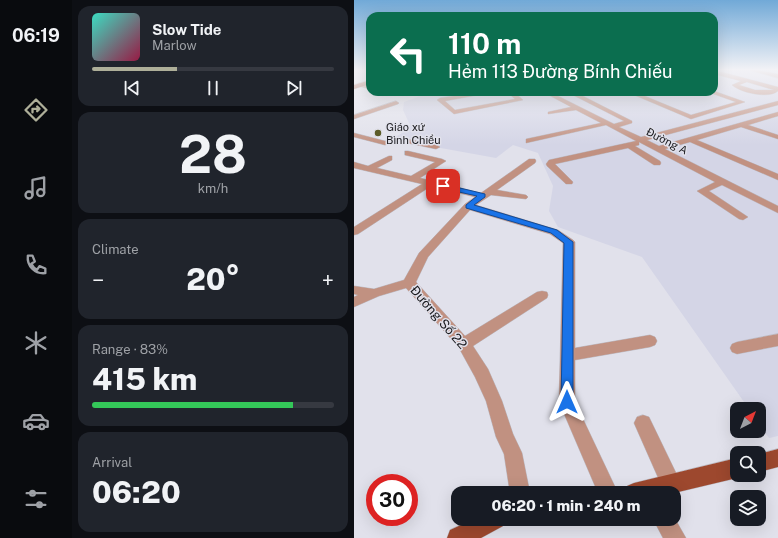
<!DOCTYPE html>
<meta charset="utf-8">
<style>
body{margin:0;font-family:"Public Sans",sans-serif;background:#20242c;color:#f1f3f6;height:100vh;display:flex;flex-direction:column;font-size:15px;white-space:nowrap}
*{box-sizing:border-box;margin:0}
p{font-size:13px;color:#9ea1a6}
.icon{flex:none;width:22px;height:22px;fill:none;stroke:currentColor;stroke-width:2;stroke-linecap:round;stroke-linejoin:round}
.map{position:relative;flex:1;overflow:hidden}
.side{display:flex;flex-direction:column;gap:6px;padding:6px;background:#0d0f14;width:282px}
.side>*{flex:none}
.hud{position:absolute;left:12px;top:12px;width:352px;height:84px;border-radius:12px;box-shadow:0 4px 16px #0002;background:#0b6e4f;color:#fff;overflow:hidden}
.needle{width:26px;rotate:42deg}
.fabs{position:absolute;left:376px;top:402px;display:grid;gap:8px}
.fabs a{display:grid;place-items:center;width:36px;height:36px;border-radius:8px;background:#171b24;box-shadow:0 4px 16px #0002;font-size:20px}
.speed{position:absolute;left:12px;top:474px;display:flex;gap:8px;font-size:20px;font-weight:700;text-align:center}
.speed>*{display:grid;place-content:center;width:52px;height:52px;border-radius:50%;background:#171b24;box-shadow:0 4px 16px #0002;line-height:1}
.speed .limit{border:6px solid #d22;background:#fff;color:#111}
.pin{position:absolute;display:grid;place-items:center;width:34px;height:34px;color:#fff;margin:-17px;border-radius:8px;box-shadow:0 2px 6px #0006}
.me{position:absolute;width:44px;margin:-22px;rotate:0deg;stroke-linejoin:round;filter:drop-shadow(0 0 3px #0008)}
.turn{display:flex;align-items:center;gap:14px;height:84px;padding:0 16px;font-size:18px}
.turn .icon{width:52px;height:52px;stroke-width:2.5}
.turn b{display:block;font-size:28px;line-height:34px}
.big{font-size:30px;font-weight:800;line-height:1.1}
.side .card{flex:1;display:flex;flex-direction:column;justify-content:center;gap:6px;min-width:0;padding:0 14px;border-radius:12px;background:#20242c}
.side .dial{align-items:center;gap:0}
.dial b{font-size:52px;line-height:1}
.song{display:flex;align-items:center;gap:12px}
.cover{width:48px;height:48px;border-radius:6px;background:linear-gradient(135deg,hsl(170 70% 55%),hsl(340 70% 35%))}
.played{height:4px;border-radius:2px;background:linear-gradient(90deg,#aeaf99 35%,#363941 35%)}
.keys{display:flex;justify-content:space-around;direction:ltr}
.heat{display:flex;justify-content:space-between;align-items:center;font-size:22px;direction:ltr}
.charge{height:6px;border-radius:3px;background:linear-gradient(90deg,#34c759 83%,#363941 0)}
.trip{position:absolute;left:97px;top:486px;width:230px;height:40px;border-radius:12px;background:#171b24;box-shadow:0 4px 16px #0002;font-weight:800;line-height:40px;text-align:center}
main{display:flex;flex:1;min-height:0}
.tabs{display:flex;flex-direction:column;width:72px;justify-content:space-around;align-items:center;background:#090b0e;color:#9ea1a6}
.tabs .icon{width:28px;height:28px}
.tabs .selected{color:#aeaf99}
.tabs b{font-size:18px;color:#f1f3f6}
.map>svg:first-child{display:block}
</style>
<main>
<nav class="tabs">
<b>06:19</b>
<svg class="icon selected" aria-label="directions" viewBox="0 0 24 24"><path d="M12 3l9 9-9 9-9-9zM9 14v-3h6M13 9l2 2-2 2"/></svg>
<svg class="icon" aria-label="music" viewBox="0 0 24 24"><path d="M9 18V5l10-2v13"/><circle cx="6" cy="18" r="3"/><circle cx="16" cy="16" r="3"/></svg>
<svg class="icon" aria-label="phone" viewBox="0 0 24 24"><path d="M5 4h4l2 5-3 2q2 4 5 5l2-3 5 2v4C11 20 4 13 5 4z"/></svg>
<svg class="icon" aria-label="climate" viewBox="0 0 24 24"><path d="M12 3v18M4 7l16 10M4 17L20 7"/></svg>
<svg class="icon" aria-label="car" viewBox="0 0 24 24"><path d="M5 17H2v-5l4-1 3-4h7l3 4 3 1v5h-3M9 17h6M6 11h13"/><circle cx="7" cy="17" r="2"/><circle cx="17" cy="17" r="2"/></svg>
<svg class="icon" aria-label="filters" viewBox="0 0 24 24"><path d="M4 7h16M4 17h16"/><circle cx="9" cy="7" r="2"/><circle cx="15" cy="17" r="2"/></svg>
</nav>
<section class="side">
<div class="card">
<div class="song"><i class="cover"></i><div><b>Slow Tide</b><p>Marlow</p></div></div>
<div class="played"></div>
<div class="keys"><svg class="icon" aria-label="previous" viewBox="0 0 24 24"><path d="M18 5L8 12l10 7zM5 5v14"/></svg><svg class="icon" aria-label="pause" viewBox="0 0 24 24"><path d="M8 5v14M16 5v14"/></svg><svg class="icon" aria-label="next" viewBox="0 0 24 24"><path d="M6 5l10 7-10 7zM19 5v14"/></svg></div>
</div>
<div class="card dial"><b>28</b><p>km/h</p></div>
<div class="card"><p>Climate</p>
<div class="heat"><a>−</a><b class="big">20°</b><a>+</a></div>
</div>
<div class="card"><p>Range · 83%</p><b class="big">415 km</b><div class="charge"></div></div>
<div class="card"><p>Arrival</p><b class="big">06:20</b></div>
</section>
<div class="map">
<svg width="424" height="538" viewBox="0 0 424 538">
<rect width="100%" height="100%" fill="#e1e1eb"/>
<!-- built -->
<path fill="#d4d5e6" d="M 360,70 L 424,70 L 424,436 L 415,438 L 405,424 L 405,409 L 395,409 L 288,257 L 204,227 L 195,211 L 199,186 L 184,153 L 159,145 L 142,158 L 37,139 L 56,129 L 51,128 L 56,125 L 49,110 L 50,102 L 78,92 L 360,92 Z"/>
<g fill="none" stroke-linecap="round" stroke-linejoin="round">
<!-- minor casing -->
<g stroke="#bdbdc6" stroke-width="1">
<path id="minor" d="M 360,70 L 424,87 L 424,91 C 415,99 387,93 378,85 L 387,81 L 360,74 ZM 393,82 L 420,90 L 401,90 L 385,85 Z
M 395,70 L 404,70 L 424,74 L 424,78 Z
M 6,83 L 16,85 L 16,89 L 4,86 L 4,84 Z
M 360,91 L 391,102 L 337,119 L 273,92 L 281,92 L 337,115 L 382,102 L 354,92 Z
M 127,92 L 141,92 L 91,101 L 101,110 L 161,99 L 153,92 L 160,92 L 169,100 L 100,114 L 83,100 L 86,98 Z
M 189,92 L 196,92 L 260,124 L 270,121 L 213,92 L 221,92 L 278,121 L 278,123 L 265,127 L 287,137 L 424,101 L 424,105 L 293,140 L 305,146 L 424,112 L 424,116 L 394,125 L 424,135 L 424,139 L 387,127 L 343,140 L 424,174 L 424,180 L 336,142 L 311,149 L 424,206 L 424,213 L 368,185 L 355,191 L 394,217 L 389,220 L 385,219 L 343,191 L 361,182 L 285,142 L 285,145 L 281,146 L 306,161 L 307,163 L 306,165 L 300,165 L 274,148 L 201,164 L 219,182 L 218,184 L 212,184 L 193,166 L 192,164 L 195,160 L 282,141 L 252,125 L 172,143 L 172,139 L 247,123 L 222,110 L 194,114 L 194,112 L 217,107 Z
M 42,101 L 45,103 L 44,104 L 0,119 L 0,115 Z
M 0,133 L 31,141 L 44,137 L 82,145 L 86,147 L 82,149 L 44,141 L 31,145 L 0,137 Z
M 51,151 L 54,151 L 88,159 L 92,161 L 66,178 L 127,193 L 175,159 L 181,159 L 182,161 L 181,163 L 143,190 L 172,195 L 174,197 L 172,199 L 137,195 L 122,205 L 204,230 L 219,240 L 221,242 L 221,348 L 296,335 L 301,337 L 303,341 L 301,345 L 296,347 L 221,360 L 221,402 L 264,493 L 244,493 L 205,402 L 209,243 L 196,234 L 116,210 L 74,257 L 62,282 L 111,336 L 183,292 L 188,291 L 193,292 L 194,295 L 193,298 L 119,346 L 134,369 L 148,401 L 159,434 L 168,453 L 176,493 L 156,493 L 150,454 L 142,437 L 132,401 L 121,377 L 105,348 L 52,288 L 25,296 L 0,307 L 0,297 L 4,295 L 0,294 L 0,286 L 20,289 L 50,280 L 65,253 L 111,204 L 121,197 L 77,186 L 4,234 L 0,235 L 0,227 L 68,184 L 0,168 L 0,162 L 14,166 L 35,156 L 38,156 L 38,160 L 23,168 L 57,176 L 81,162 L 51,155 Z
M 424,334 L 424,346 L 383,354 L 378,352 L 376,348 L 378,344 L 383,342 Z
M 289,415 L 295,417 L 324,477 L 327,484 L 324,491 L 319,493 L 310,491 L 280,423 L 283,417 Z
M 320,517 L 332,538 L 309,538 L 299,519 L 320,519 Z"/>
</g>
<!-- major casing -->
<g stroke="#bdbdc6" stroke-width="1">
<path id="major" d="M 16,80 L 16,84 L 0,89 L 0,85 Z
M 424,449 L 424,467 L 405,472 L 405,454 Z
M 383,458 L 383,475 L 389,475 L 383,478 L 320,493 L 270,493 L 273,486 L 280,483 Z
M 120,519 L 152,519 L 149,526 L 127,538 L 93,538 L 96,530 Z"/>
</g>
<!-- minor -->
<use href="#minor" fill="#c19181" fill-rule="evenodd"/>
<!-- major -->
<use href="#major" fill="#9d482e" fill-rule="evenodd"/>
</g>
<!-- sky -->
<linearGradient id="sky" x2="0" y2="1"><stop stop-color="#71a9d7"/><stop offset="0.48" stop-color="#f2f2f6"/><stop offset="1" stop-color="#f2f2f6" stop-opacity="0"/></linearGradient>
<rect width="424" height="145" fill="url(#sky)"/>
<!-- route -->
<path fill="#1a73e8" stroke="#114b97" d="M 89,184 L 131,194 L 131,197 L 120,205 L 203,230 L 219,242 L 219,402 L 217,406 L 213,407 L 209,406 L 207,402 L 210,243 L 197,233 L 112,208 L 112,205 L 123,196 L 87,188 L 87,185 Z"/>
<!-- markers -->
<circle fill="#5b5b28" stroke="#e1e1eb" stroke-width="1.5" cx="24" cy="133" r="4"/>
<g text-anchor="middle" stroke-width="3" stroke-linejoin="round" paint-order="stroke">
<!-- far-poi labels -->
<g font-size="11" fill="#1a1a1e" stroke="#e1e1eb" text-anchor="start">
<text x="32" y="131">Giáo xứ<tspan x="32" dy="13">Bình Chiểu</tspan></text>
</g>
<!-- far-street labels -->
<g font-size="11" fill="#1a1a1e" stroke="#e1e1eb">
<text transform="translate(313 141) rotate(27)" y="4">Đường A</text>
</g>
<!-- street labels -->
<g font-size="13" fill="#1a1a1e" stroke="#e1e1eb">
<text transform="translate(85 317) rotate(49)" y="5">Đường Số 22</text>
</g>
</g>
</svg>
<div class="fabs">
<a><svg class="needle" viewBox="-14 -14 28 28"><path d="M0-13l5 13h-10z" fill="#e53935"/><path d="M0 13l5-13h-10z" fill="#9ea1a6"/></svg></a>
<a><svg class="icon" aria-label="search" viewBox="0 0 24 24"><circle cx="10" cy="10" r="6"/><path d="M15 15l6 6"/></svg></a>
<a><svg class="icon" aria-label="layers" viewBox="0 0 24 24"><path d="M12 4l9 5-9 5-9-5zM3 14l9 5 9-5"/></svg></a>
</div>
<div class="speed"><div class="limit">30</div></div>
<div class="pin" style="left:89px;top:186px;background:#d93025"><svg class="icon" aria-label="arrive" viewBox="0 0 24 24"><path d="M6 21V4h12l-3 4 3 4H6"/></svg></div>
<svg class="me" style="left:213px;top:402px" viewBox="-20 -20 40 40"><path d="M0-17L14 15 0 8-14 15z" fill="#1a73e8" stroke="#fff" stroke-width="4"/></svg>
<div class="trip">06:20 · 1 min · 240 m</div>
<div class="hud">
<div class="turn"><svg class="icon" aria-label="left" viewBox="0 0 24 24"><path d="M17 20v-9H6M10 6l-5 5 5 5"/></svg><div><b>110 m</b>Hẻm 113 Đường Bính Chiếu</div></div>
</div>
</div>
</main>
